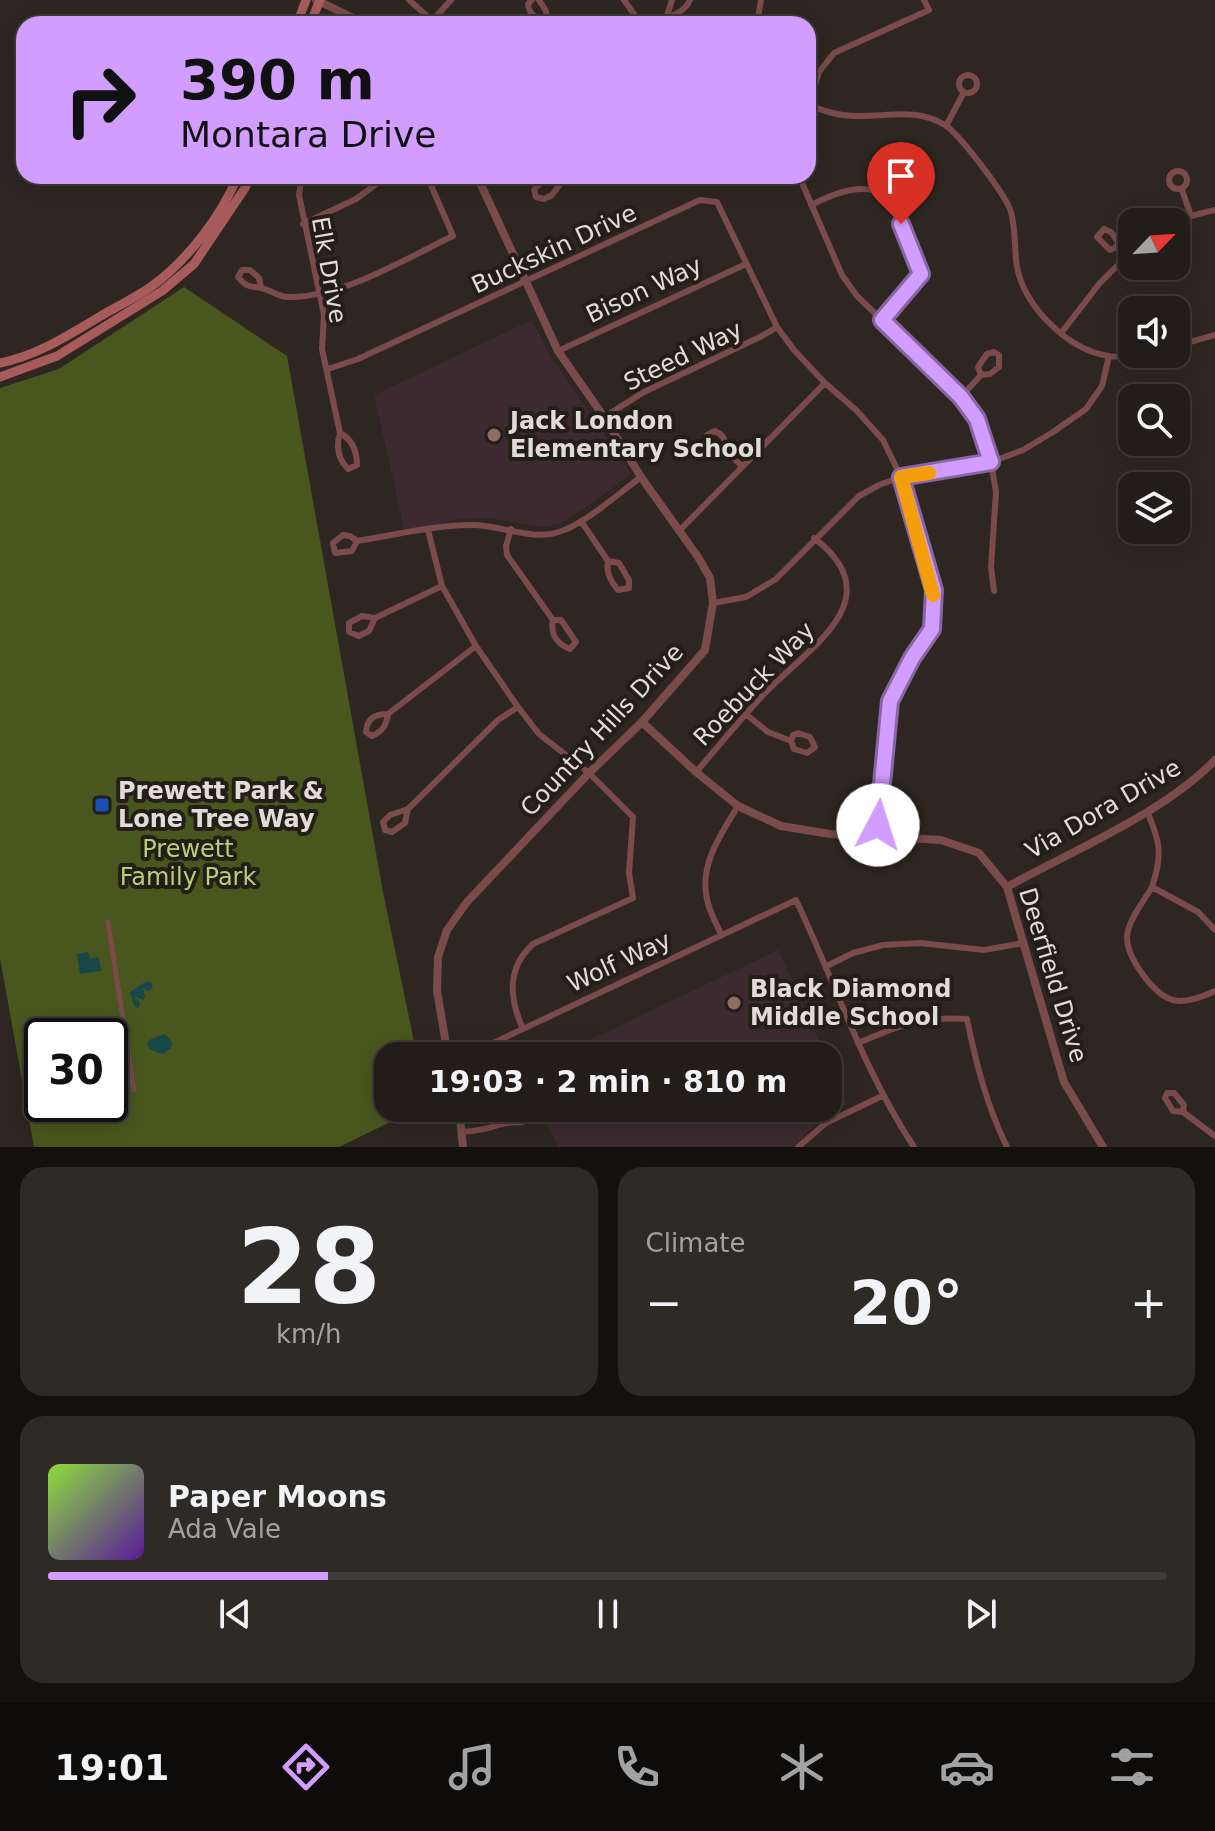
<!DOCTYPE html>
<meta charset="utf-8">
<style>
body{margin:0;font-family:"DejaVu Sans",sans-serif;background:#2e2a26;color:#f1f3f6;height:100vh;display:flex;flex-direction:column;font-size:30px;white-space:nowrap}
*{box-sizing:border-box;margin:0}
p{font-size:26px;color:#a2a2a2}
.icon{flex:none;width:44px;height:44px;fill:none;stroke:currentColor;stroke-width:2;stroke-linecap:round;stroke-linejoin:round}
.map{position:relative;height:1147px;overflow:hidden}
.side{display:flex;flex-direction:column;gap:20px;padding:20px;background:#13100e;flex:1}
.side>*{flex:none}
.guide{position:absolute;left:16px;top:16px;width:800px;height:168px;border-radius:24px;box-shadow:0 4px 20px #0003,0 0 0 2px #3f3b38;background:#d19dfe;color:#111;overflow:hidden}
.needle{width:52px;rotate:65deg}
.fabs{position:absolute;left:1118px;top:208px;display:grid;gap:16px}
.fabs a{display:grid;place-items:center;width:72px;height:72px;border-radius:16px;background:#221d19;box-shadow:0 4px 20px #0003,0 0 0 2px #3f3b38;font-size:40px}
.speed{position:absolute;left:24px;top:1018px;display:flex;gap:16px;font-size:40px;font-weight:700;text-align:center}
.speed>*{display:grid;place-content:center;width:104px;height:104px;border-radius:50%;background:#221d19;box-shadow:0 4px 20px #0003,0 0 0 2px #3f3b38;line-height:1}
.speed .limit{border:4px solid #111;border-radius:12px;background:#fff;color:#111}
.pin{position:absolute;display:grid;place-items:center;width:68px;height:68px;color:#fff;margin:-82px -34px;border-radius:50% 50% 50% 0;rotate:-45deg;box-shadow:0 0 8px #0007}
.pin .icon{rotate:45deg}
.me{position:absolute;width:88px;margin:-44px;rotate:5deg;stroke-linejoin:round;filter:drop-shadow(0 0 6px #0008)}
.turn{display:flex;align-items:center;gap:28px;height:168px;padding:0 32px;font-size:36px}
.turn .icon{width:104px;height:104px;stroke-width:2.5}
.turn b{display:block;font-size:56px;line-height:68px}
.big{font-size:60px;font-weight:800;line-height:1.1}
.side .tile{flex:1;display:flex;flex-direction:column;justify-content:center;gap:12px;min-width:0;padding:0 28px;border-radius:24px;background:#2e2a26}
.side .dial{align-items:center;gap:0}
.dial b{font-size:104px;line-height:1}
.song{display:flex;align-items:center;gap:24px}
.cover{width:96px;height:96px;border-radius:12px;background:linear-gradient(135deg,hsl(90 70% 55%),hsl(270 70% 35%))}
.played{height:8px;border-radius:4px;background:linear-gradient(90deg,#d19dfe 25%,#3f3b38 25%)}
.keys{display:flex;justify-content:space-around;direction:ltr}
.heat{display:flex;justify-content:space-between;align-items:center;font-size:44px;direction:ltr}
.side .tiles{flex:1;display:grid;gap:20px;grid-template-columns:1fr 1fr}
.tile:last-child{grid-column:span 2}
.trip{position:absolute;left:374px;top:1042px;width:468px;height:80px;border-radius:24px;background:#221d19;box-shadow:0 4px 20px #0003,0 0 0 2px #3f3b38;font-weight:800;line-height:80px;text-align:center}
.menu{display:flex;height:128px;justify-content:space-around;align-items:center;background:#0e0c0a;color:#a2a2a2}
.menu .icon{width:56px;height:56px}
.menu .current{color:#d19dfe}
.menu b{font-size:36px;color:#f1f3f6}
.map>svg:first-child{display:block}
</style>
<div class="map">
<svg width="1215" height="1147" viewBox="0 0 1215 1147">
<rect width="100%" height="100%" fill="#2e2721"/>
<!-- education -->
<path fill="#3d2a31" d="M 532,320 L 550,355 L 631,474 L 581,511 L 559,524 L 543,527 L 489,518 L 461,519 L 405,532 L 374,395 Z
M 778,950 L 826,1056 L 556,1056 Z
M 828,1061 L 847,1104 L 824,1116 L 793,1147 L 558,1147 L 540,1108 L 828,1108 Z"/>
<!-- green -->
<path fill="#49571e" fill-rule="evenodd" d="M 184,287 L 287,356 L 383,892 L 417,1056 L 388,1056 L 388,1108 L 419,1108 L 339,1147 L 34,1147 L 0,958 L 0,388 L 59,369 ZM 42,1036 L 110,1036 L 110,1104 L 42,1104 Z"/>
<!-- water -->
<path fill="#174747" d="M 88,952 L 90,959 L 99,957 L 101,971 L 80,974 L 77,954 Z
M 145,982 L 151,982 L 153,987 L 149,991 L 143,988 L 145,996 L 143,1000 L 134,996 L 140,1003 L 138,1009 L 134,1005 L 130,992 Z
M 165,1034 L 172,1042 L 171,1048 L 162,1054 L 149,1049 L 147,1044 L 149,1040 Z"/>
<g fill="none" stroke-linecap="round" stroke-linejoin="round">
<!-- pedestrian -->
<path stroke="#7a4b4a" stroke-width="5" d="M 108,922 L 134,1090"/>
<!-- minor -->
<path stroke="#7a4b4a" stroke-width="6" d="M 409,0 L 436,24
M 532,0 L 528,4 C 529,15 536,18 546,22
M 539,0 L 546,11 L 548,24
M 624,0 L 641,24
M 667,16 L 672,0
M 433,20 L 451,0
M 660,24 C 670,14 684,14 690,0
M 757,24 L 761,0
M959 84a9 9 0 1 1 18 0a9 9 0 1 1-18 0Z
M 808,105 C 819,109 832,114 843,115 C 879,120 912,105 945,125 C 960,135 1006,195 1011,212 C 1016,230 1014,249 1017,267 C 1025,307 1067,349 1108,356 C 1119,358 1133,355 1145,354
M 808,109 L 819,72 L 834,53 L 929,10 L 924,0
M 946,126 L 964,92
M1169 180a9 9 0 1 1 18 0a9 9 0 1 1-18 0Z
M 302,176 L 299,195 L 324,315 L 322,349 L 340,433 C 336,446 337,458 348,469 L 357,465 C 357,451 353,440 340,433
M 799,176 L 842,275 L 857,296 L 961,397 L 977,419 L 991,462 L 996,492 L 991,567 L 994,591
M 561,183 C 550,179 542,179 534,190 L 536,197 L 544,199 L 552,195 L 561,183 L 577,176
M 1182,190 L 1191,216
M 811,205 C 835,193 867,179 891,199 L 921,274 L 882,320
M 1176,223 L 1191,216 L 1215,210
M 303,224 L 356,199 L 387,176
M 1104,229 L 1111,232 L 1118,242 L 1117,247 L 1110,250 L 1097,237 Z
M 261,287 L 259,278 L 250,270 L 242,270 L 238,277 C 249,290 251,285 264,289 C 272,291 280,297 288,297 C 342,298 405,259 453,236 L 427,176
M 1062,332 L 1099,284 L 1132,251
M 1176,346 L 1215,335
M 558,351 L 746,264
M 328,369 L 358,359 L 700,200 L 717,202 L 777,327 L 794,350 L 825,383 L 856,410 L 883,440 L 901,477 L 934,590 L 932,629 L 912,658 L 890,701 L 878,835
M 961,397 L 981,375 L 990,374 L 999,367 L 999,355 L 994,352 L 987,354 L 978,367 L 981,375
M 604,417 L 644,392 L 762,336 L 777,327
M 729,453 C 718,454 713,451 706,443 L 707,435 L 715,431 C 727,437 724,441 728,452 C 731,457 738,462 742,466
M 581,521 L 608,561 C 606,573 610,580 618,590 L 629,588 L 629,580 L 619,563 L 608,561
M 511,529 L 506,546 L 507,555 L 553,620 C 550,634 557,644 570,649 L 576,642 L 561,620 L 553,620
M 428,530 L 442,586 L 476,646 L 518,707 L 539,734 L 589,773 L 633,817 L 629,873 L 633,898 L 533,944 C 507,968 509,996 522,1027
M 679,531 L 825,383
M 357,541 L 352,551 L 335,553 L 333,543 L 343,535 L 350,536 L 357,541 C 395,535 435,525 473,525 C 501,525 532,541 559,532 C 586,523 618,494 641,477
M 713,603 L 746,597 L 776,579 L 859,496 L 879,485 L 901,477 L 991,462 L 1023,450 L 1053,432 L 1086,409 L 1102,386 L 1109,356
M 375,618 L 369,631 L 359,636 L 349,632 L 349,623 L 362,616 L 375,618 L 442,586
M 388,714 C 386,726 383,731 372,736 L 366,732 C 367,718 375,714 388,714 L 476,646
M 747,715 L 768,732 L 791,741 L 794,749 L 807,753 L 815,747 L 810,737 L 798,733 L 793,735 L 791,741
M 696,772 C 719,746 741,718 765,693 C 808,648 894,599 814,538
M 408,809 L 405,823 L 392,832 L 385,830 L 383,822 L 390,815 L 408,809 L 498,720 L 518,707
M 1147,811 C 1160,842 1163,854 1152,887
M 1215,930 L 1198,912 L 1152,887 C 1144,901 1128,920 1127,937 C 1127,950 1134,962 1141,972 C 1163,1003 1178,1009 1215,991
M 721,934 C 716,923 709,911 707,899 C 699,865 721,834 738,806
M 827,966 L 853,953 L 883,945 L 920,943 L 984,950 L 1024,943
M 858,1043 C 901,1025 920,1016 967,1019 C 976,1064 987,1106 1007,1147
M 457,1056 L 470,1054 L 796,900 C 835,982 863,1070 914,1147
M 1183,1112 L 1184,1105 L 1174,1093 L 1167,1093 L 1165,1098 L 1173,1111 L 1183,1112 L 1215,1136
M 503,1124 L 518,1108
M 462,1132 C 477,1131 488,1129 501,1124 C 514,1120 523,1127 531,1115 L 529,1108
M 798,1147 L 826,1123 L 882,1096"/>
<!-- tertiary -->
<path stroke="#7a4b4a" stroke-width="8" d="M 316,0 L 366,24
M 642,722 L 696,772 L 738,806 L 781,826 L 830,834 L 941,840 L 979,853 L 1007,887 L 1064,1082 L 1103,1147
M 1007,887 C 1072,851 1164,813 1215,760
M 448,1056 L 437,991 L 438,957 L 447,930 L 467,902 L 589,773 L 642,722 L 705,650 L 713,603 L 710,578 L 698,557 L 641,477 L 604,417 L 558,351 L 477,176
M 459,1108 L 463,1147"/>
<!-- secondary -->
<path stroke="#a75c5b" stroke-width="9" d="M 297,24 L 306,0
M 310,24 L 320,0
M 0,363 C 35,356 64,338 94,320 C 113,308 134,299 152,286 C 188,260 221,216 238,176
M 0,377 L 57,356 L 162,291 L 194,264 L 245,188 L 250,176"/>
</g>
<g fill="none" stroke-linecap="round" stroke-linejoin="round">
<!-- route casing -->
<g stroke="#8866a5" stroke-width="20">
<path id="route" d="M 878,825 L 890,701 L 912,658 L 932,629 L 934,590 L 901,477 L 991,462 L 977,419 L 961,397 L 882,320 L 921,274 L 901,224"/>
</g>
<!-- route -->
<use href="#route" stroke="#d19dfe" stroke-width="14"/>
<!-- slow -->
<path stroke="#f59e0b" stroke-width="14" d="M 929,473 L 901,477 L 933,595"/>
</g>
<!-- markers -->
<g fill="#8d6e63" stroke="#241e18" stroke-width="3">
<circle cx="494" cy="435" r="8"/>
<circle cx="734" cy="1003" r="8"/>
</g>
<rect fill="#1a4fb4" stroke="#241e18" stroke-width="3" x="94" y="797" width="16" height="16" rx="4"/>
<g text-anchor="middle" stroke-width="8" stroke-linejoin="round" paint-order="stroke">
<!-- street labels -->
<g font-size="24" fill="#e1dcd8" stroke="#241e18">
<text transform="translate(554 249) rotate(-25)" y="8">Buckskin Drive</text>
<text transform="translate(329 270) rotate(80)" y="8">Elk Drive</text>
<text transform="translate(644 290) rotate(-25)" y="8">Bison Way</text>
<text transform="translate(683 356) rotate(-26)" y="8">Steed Way</text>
<text transform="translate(754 684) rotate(-46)" y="8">Roebuck Way</text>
<text transform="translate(602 730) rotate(-47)" y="8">Country Hills Drive</text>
<text transform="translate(1103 809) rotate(-30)" y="8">Via Dora Drive</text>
<text transform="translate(619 962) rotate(-25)" y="8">Wolf Way</text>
<text transform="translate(1053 975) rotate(73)" y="8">Deerfield Drive</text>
</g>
<!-- poi labels -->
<g font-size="24" font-weight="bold" fill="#e1dcd8" stroke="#241e18" text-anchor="start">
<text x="510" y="429">Jack London<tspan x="510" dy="28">Elementary School</tspan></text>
<text x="118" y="799">Prewett Park &amp;<tspan x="118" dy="28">Lone Tree Way</tspan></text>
<text x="750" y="997">Black Diamond<tspan x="750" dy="28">Middle School</tspan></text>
</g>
<!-- park labels -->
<g font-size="24" fill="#b7ce78" stroke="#241e18">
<text x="188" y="857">Prewett<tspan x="188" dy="28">Family Park</tspan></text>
</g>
</g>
</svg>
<div class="fabs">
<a><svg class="needle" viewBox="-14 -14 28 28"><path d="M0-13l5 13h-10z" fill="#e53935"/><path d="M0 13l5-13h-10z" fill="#a2a2a2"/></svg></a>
<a><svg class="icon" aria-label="sound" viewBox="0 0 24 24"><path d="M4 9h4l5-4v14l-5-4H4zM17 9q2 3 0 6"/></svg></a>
<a><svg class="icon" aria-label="search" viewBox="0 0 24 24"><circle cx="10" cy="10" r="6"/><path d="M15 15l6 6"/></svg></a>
<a><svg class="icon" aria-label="layers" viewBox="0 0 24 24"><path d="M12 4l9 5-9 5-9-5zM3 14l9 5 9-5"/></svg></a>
</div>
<div class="speed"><div class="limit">30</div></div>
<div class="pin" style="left:901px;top:224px;background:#d93025"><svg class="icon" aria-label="arrive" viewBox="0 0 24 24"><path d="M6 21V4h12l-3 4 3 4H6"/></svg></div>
<svg class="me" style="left:878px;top:825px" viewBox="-20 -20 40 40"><circle r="19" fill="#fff"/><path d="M0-13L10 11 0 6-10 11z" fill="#d19dfe"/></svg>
<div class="trip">19:03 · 2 min · 810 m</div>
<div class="guide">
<div class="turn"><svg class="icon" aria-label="right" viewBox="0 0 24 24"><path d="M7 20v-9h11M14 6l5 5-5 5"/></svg><div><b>390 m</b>Montara Drive</div></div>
</div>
</div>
<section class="side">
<div class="tiles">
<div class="tile dial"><b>28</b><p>km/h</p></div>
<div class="tile"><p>Climate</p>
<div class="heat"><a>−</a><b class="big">20°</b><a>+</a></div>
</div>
<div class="tile">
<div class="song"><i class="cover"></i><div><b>Paper Moons</b><p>Ada Vale</p></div></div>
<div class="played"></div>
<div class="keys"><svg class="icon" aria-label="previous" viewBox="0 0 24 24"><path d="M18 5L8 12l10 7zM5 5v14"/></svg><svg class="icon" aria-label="pause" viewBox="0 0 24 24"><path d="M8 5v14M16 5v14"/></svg><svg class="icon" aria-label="next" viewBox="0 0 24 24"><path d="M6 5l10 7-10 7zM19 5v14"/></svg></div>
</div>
</div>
</section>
<nav class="menu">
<b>19:01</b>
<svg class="icon current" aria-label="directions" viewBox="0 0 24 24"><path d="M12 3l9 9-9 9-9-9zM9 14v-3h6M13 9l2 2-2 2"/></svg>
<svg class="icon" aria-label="music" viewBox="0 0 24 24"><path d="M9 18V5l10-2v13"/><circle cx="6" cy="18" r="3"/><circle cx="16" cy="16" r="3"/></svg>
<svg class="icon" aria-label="phone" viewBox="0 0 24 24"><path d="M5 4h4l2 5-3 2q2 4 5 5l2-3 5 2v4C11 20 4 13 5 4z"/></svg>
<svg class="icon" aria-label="climate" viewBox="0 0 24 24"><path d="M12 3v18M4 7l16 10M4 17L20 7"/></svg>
<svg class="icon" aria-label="car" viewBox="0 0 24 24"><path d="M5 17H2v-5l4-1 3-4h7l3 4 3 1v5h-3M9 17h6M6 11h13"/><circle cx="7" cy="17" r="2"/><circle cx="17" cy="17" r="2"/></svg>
<svg class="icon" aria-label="filters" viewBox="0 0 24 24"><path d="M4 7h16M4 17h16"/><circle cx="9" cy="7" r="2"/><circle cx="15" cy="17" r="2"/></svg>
</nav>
